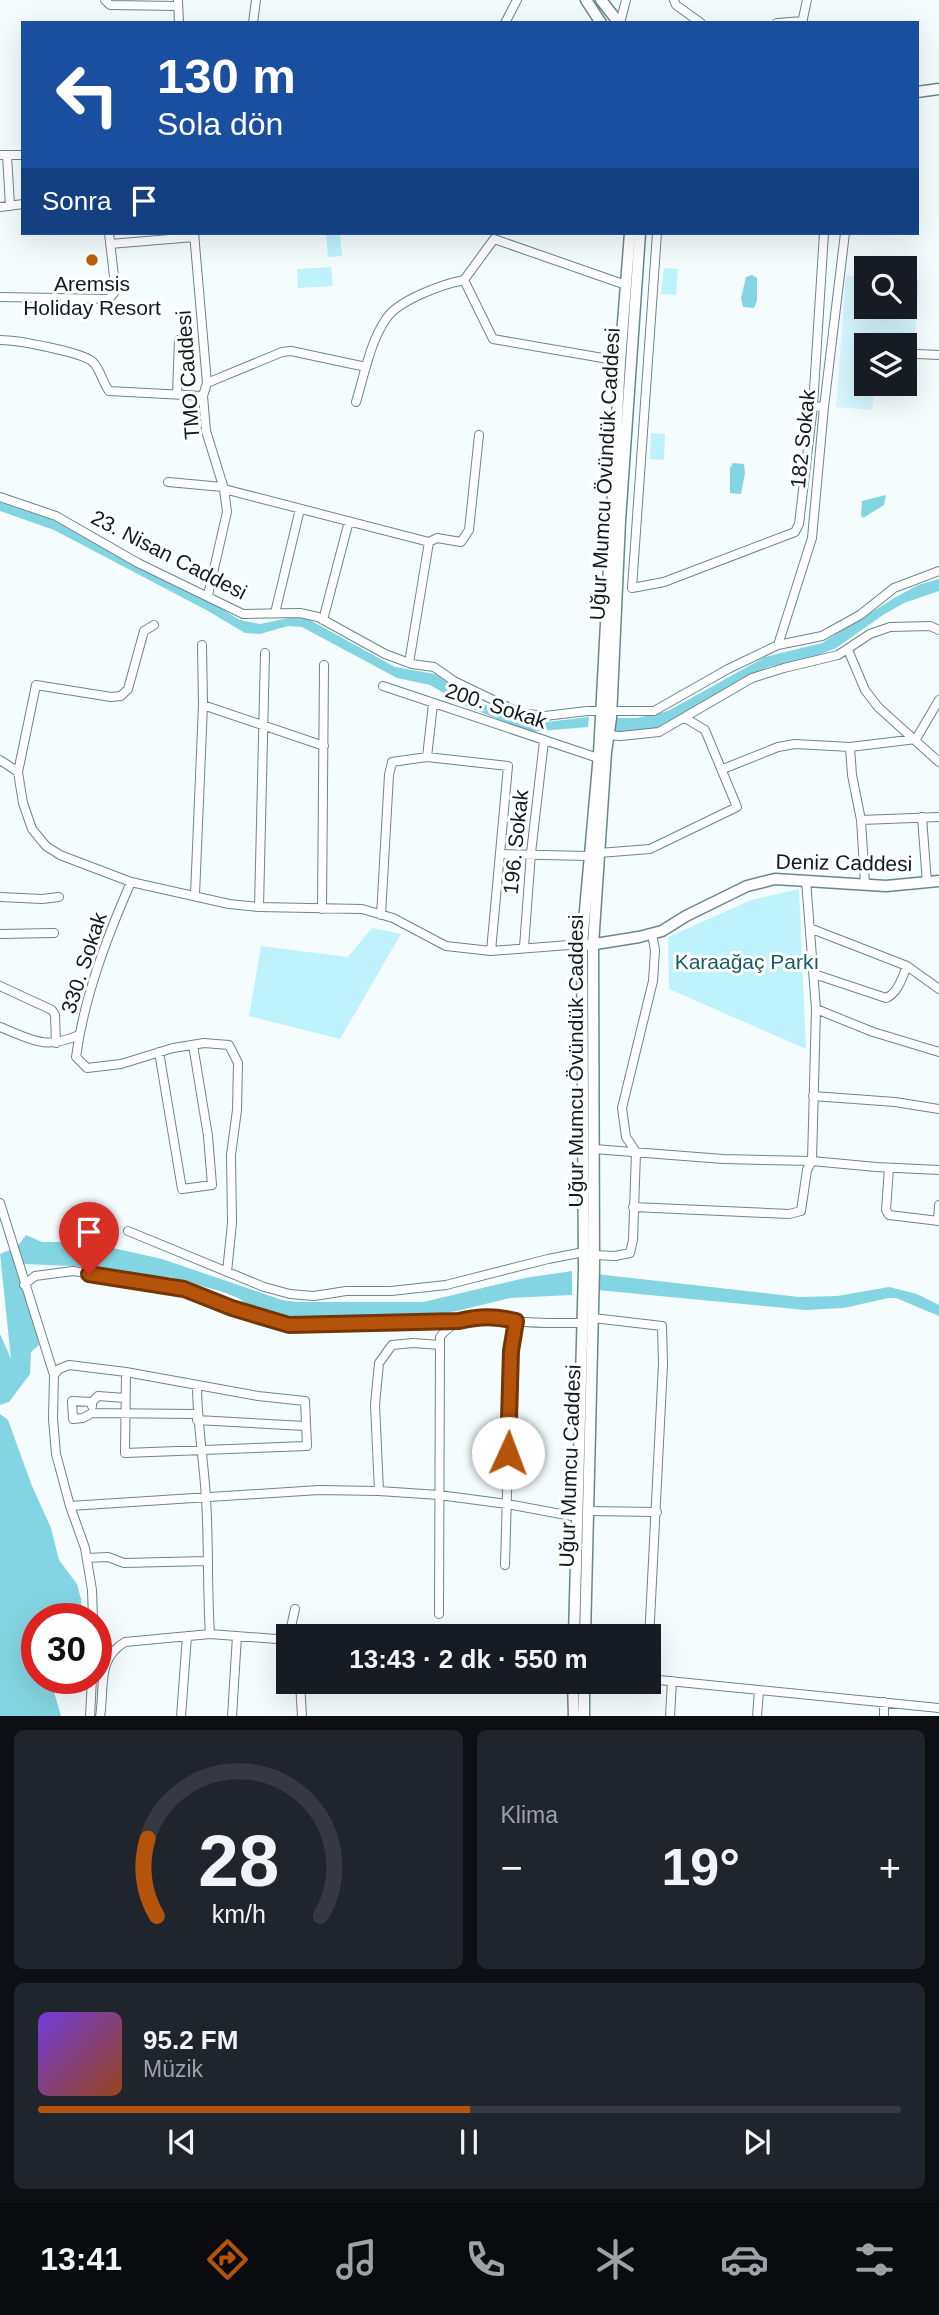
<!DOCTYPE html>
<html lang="tr">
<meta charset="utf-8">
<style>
body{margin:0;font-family:Helvetica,sans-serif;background:#20242c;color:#f1f3f6;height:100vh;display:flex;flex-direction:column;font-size:26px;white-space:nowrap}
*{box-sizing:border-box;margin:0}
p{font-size:23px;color:#9ea1a6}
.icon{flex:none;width:38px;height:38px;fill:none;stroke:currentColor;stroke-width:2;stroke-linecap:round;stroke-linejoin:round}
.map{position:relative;height:1716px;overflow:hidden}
.panel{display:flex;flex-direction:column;gap:14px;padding:14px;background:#0d0f14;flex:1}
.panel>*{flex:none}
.hud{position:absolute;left:21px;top:21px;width:898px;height:214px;border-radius:0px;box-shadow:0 7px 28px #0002;background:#1a4fa0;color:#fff;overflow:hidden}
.buttons{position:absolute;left:854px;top:256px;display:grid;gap:14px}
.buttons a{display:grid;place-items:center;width:63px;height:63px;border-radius:0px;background:#171b24;box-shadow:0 7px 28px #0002;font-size:35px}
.speed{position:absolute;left:21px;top:1603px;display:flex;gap:14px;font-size:35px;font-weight:700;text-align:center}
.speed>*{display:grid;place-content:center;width:91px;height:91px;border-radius:50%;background:#171b24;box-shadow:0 7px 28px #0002;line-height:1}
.speed .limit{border:10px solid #d22;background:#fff;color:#111}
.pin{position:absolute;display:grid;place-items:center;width:60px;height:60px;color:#fff;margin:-72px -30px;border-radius:50% 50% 50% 0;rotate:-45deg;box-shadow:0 0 7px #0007}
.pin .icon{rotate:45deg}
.me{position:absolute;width:77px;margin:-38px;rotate:2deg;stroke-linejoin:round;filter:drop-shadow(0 0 5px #0008)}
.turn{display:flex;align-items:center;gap:24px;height:147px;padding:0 21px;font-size:32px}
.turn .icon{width:91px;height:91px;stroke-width:2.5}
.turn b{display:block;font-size:49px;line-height:60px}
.then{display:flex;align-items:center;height:66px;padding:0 21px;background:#0003;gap:14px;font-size:26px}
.big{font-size:52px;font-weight:800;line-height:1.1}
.panel .widget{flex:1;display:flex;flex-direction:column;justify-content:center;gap:10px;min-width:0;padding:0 24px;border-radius:10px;background:#20242c}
.panel .dial{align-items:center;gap:0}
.dial svg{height:182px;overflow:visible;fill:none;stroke:#363941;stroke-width:7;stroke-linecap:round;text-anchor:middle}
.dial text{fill:#f1f3f6;stroke:none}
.song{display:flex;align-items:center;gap:21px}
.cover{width:84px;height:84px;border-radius:10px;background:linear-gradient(135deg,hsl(260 70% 55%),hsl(20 70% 35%))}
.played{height:7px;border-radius:4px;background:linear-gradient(90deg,#b45309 50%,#363941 50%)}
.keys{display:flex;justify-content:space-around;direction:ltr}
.heat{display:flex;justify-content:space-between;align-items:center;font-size:38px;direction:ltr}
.panel .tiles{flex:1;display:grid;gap:14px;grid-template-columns:1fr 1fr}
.widget:last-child{grid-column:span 2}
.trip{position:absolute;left:276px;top:1624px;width:385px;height:70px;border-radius:0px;background:#171b24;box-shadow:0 7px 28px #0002;font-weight:800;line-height:70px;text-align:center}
.menu{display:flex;height:112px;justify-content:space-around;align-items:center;background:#090b0e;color:#9ea1a6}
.menu .icon{width:49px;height:49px}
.menu .on{color:#b45309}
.menu b{font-size:32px;color:#f1f3f6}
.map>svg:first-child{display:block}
</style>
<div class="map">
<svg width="939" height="1717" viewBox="0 0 939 1717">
<rect width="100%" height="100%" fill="#f5fcfd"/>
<!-- built -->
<path fill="#d4f6fc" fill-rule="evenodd" d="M 846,276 L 866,277 L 866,306 L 905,306 L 905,280 L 919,281 L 911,395 L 874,392 L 872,410 L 836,407 ZM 866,345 L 905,345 L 905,383 L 866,383 Z"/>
<!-- green -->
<path fill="#bef3fc" d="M 326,233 L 340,233 L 342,256 L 328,257 Z
M 331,267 L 333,286 L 298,288 L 297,269 Z
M 664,268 L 678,269 L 676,295 L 661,294 Z
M 651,433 L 665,434 L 664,460 L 650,459 Z
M 799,889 L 806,1049 L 669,989 L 668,937 L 751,900 Z
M 372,928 L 401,934 L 340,1039 L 249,1016 L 261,946 L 348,957 Z"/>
<!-- water -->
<path fill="#84d5e3" d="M 752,275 L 757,278 L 757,301 L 754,308 L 743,307 L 741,298 L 746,277 Z
M 733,463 L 744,464 L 745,473 L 741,494 L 730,493 L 730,468 Z
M 886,495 L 884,505 L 863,518 L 861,515 L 862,501 Z
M 0,502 L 61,523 L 106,550 L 207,600 L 240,620 L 260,624 L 293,617 L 310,620 L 395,667 L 435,674 L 469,697 L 523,723 L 529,724 L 589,717 L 588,727 L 529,732 L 466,706 L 430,685 L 397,678 L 302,627 L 288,626 L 260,634 L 245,633 L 208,611 L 54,530 L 0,511 Z
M 939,579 L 939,591 L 904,603 L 883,615 L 836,648 L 811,658 L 768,667 L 659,727 L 648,730 L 613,733 L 615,718 L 637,718 L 668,711 L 765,657 L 822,643 L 896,597 L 918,585 Z
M 26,1235 L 42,1242 L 86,1242 L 162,1259 L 282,1300 L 297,1302 L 423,1302 L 525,1278 L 572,1271 L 572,1295 L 510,1298 L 457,1311 L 430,1315 L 392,1314 L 344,1318 L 280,1318 L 262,1314 L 238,1298 L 223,1292 L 170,1277 L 145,1278 L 95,1267 L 23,1264 L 39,1345 L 31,1352 L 30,1374 L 9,1402 L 0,1405 L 0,1334 L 11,1359 L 0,1254 L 17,1247 Z
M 596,1274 L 799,1297 L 837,1296 L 889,1287 L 917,1294 L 939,1305 L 939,1316 L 896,1298 L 888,1298 L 844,1308 L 805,1310 L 597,1290 Z
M 0,1414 L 8,1420 L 32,1486 L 51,1528 L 59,1560 L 77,1584 L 81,1599 L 82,1619 L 37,1619 L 37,1667 L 34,1669 L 37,1671 L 37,1678 L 50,1678 L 61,1716 L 0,1716 Z"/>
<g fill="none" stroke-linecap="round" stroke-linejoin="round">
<!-- minor casing -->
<g stroke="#69878d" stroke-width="10">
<path id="minor" d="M 105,0 L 110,5 L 178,6
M 178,0 L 179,23
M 674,0 L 676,5 L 701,23
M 253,23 L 256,0
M 505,23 L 517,0
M 620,23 L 626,0
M 777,23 L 803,21
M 802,23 L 807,0
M 1,155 L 23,155
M 7,155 L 10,206
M 0,207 L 23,204
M 194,233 L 207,383 L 203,396 L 206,431 L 224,489 L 227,512 L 208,595
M 657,233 L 632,588 L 664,582 L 795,532 L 799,524 L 813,406 L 824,407
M 110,244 L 194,237
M 464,280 L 493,339 L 620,361
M 0,297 L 109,299 L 114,293 L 115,285 L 109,233
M 0,340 C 17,340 82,352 93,362 C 100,369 103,383 109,391 L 203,396
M 917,354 L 939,355
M 207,383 L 282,352 L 291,351 L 366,367
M 177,394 L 179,340
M 356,402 C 364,376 370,342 386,319 C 398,300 443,284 464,280 L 494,239 L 626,285
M 813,406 L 824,233
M 168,482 L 223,487
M 224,489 L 429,542 L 437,538 L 461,542 L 469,530 L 479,435
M 0,497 L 56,516 L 138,563 L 243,614 L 300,613 L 318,617 L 385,654 L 412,664 L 434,667 L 454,681 L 520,713 L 545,716 L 587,711 L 654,711 L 728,669 L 778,645 L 822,636 L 860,615 L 894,588 L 939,571
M 275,613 L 300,509
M 323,620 L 349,521
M 154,625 L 144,631 L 128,689 L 121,696 L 111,697 L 36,685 L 18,772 L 23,803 L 32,829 L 46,846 L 60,855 L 131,882 L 229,904 L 259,907 L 362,909 L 393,918 L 446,946 L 491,951 L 582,944
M 778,645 L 812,538 L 824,407 L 845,233
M 848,650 L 865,690 L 878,707 L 939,762
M 409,663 L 429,542
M 383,686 L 598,758
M 203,705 L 324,746
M 605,735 L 621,736 L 659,732 L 752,678 L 784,668 L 838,655 L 870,634 L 890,627 L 930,626 L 939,630
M 850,747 L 852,775 L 861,820 L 865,884
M 427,757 L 433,704
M 0,760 L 18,772
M 723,769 L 778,747 L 795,744 L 850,747 L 916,739 L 939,700
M 922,817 L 927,883
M 861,820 L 939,817
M 599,853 L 650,849 L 737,807 L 705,730 L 685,718
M 500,854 L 589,856
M 131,882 C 107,937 84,997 76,1057 L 87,1068 L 121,1064 L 173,1048 L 204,1043 L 229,1045 L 238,1063 L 237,1110 L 231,1155 L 232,1223 L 227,1272
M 195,895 L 203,705 L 202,645
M 0,897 L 42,899 L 59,897
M 259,907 L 265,653
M 322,909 L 324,665
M 381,915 L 389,775 L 392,762 L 427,757 L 508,766 L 491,951
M 812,929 L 907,966 L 939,989
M 0,934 L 54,933
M 524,947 L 531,853 L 544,741
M 814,974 L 886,998 C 898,993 902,978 907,966
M 0,986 L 52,1010 L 55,1015 L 56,1043
M 816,1009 L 873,1032 L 939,1052
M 0,1027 C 33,1040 44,1050 79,1035
M 159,1052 L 182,1189 L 212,1185 L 208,1136 L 193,1045
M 813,1096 L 895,1102 L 939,1109
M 594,1149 L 723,1159 L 812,1161 L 876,1167 L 939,1170
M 889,1168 L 886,1210 L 889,1215 L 939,1221
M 0,1203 L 54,1375 L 53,1419 L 56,1454 L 70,1506 L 85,1548 L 92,1590 L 93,1619
M 633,1207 L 789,1214 L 801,1211 L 807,1170 L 812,1161 L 816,1009 L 806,880
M 938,1221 L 939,1205
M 128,1231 L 264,1287 L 290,1294 L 314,1296 L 346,1291 L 391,1291 L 446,1285 L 548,1259 L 584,1252
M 594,1255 L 615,1256 L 630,1253 L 633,1240 L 636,1152 L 626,1137 L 622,1108 L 653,981 L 655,950 L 652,934
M 24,1285 L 35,1276 L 73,1271 L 147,1282 L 184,1289 L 232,1308 L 289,1325 L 459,1321
M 593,1318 L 662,1326 L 663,1364 L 649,1640
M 54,1375 L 59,1369 L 69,1365 L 126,1372 L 258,1396 L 305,1401 L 307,1446 L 125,1453 L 126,1372
M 197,1385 C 197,1424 204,1461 206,1499 C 209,1544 207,1589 210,1634
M 92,1402 L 72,1401 L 73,1419 L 83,1418 L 92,1413 L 197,1414
M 92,1406 L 92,1402 L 98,1396 L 125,1398
M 197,1420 L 305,1426
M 379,1491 L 375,1405 L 379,1363 L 392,1345 L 413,1343 L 440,1345
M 70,1506 L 319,1490 L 379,1491 L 439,1495 L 507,1504 L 577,1517
M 588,1511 L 657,1512
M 87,1558 L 108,1557 L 124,1563 L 206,1561
M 505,1565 L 511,1351 L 516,1321
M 439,1614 L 440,1337 C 451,1321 475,1315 494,1316 C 502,1316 509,1320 516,1321 C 538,1324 561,1323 583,1323
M 289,1636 L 295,1609
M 649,1679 L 939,1708
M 300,1682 L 302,1717
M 884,1702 L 884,1717
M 90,1717 L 92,1678
M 100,1717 C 105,1688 96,1659 125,1642 L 210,1634 L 289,1640
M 181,1717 L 187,1636
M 232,1717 L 237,1636
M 670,1717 L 672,1681
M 757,1717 L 759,1690"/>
</g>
<!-- tertiary casing -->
<g stroke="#69878d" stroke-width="13">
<path id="tertiary" d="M 586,0 L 601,23
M 601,0 L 619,23
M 917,92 L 939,89
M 589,945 L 639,937 L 662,931 L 686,916 L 747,886 L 775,879 L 886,886 L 939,881
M 574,1636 L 584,1269 L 582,944 L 599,754 L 620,361 L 630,233
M 585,1636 L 594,1268 L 593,945 L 606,752 L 611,718 L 620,521 L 640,233
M 573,1682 L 574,1717
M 584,1682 L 584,1717"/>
</g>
<!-- minor -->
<use href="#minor" stroke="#fff" stroke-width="8"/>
<!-- tertiary -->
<use href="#tertiary" stroke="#fff" stroke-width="10"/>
</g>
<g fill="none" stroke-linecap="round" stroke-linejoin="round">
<!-- route casing -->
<g stroke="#753606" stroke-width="18">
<path id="route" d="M 89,1274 L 184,1289 L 232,1308 L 289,1325 L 459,1321 C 480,1316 495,1316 516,1321 L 511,1351 L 508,1453"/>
</g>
<!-- route -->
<use href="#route" stroke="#b45309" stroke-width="12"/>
</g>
<!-- markers -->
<circle fill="#bb6007" stroke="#fff" stroke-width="2.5" cx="92" cy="260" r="7"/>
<g text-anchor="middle" stroke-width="6" stroke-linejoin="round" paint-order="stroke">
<!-- poi labels -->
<g font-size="21" fill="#0f1b1e" stroke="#fff">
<text x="92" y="291">Aremsis<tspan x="92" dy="24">Holiday Resort</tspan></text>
</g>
<!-- street labels -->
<g font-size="21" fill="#0f1b1e" stroke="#fff">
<text transform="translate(188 375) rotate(-94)" y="7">TMO Caddesi</text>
<text transform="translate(803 439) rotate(-84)" y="7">182 Sokak</text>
<text transform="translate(605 474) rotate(-87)" y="7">Uğur Mumcu Övündük Caddesi</text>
<text transform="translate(169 555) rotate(27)" y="7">23. Nisan Caddesi</text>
<text transform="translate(496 706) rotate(18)" y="7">200. Sokak</text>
<text transform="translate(516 842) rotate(-84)" y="7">196. Sokak</text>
<text transform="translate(844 863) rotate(1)" y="7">Deniz Caddesi</text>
<text transform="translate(84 963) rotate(-72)" y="7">330. Sokak</text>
<text transform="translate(576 1061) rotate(-90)" y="7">Uğur Mumcu Övündük Caddesi</text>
<text transform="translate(570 1466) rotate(-88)" y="7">Uğur Mumcu Caddesi</text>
</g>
<!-- park labels -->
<g font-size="21" fill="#175c66" stroke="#fff">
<text x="747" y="969">Karaağaç Parkı</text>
</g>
</g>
</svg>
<div class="buttons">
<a><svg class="icon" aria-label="search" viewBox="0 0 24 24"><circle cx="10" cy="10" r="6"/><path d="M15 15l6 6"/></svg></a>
<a><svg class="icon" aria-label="layers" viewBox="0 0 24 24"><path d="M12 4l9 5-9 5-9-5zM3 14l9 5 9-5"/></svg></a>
</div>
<div class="speed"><div class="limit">30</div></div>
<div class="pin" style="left:89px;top:1274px;background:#d93025"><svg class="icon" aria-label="arrive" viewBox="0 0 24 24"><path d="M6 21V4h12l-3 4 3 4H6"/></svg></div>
<svg class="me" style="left:508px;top:1453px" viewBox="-20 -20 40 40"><circle r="19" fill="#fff"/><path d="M0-13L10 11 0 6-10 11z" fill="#b45309"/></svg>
<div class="trip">13:43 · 2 dk · 550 m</div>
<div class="hud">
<div class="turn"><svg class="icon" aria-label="left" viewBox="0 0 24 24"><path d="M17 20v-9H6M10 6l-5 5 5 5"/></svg><div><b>130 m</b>Sola dön</div></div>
<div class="then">Sonra<svg class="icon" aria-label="arrive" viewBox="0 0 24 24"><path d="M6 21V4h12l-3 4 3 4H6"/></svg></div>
</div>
</div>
<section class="panel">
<div class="tiles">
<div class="widget dial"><svg viewBox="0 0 100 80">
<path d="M14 69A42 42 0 1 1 86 69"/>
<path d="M14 69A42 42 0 0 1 10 35" stroke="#b45309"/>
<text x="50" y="56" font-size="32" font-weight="700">28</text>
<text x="50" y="72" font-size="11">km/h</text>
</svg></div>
<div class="widget"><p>Klima</p>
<div class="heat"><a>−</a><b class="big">19°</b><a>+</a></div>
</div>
<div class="widget">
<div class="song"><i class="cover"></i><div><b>95.2 FM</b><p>Müzik</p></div></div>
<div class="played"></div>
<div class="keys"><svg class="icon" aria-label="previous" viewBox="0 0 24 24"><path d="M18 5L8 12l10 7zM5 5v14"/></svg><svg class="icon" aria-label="pause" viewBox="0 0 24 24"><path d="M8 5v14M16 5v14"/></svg><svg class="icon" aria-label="next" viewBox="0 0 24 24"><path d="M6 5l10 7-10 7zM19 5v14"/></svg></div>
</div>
</div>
</section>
<nav class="menu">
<b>13:41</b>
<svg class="icon on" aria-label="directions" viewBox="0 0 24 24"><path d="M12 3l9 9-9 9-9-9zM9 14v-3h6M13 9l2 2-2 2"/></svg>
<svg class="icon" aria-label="music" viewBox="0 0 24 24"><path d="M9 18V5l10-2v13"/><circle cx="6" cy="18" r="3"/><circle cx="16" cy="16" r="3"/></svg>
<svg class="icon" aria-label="phone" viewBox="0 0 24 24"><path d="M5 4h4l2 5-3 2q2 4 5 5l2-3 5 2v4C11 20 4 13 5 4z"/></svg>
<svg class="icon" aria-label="climate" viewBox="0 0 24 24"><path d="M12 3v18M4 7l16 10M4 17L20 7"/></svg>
<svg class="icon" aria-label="car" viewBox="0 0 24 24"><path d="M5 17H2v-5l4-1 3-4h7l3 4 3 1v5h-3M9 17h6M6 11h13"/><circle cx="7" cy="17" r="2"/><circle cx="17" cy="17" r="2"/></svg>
<svg class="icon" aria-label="filters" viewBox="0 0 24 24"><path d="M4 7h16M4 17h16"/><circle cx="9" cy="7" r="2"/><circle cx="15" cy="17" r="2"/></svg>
</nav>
